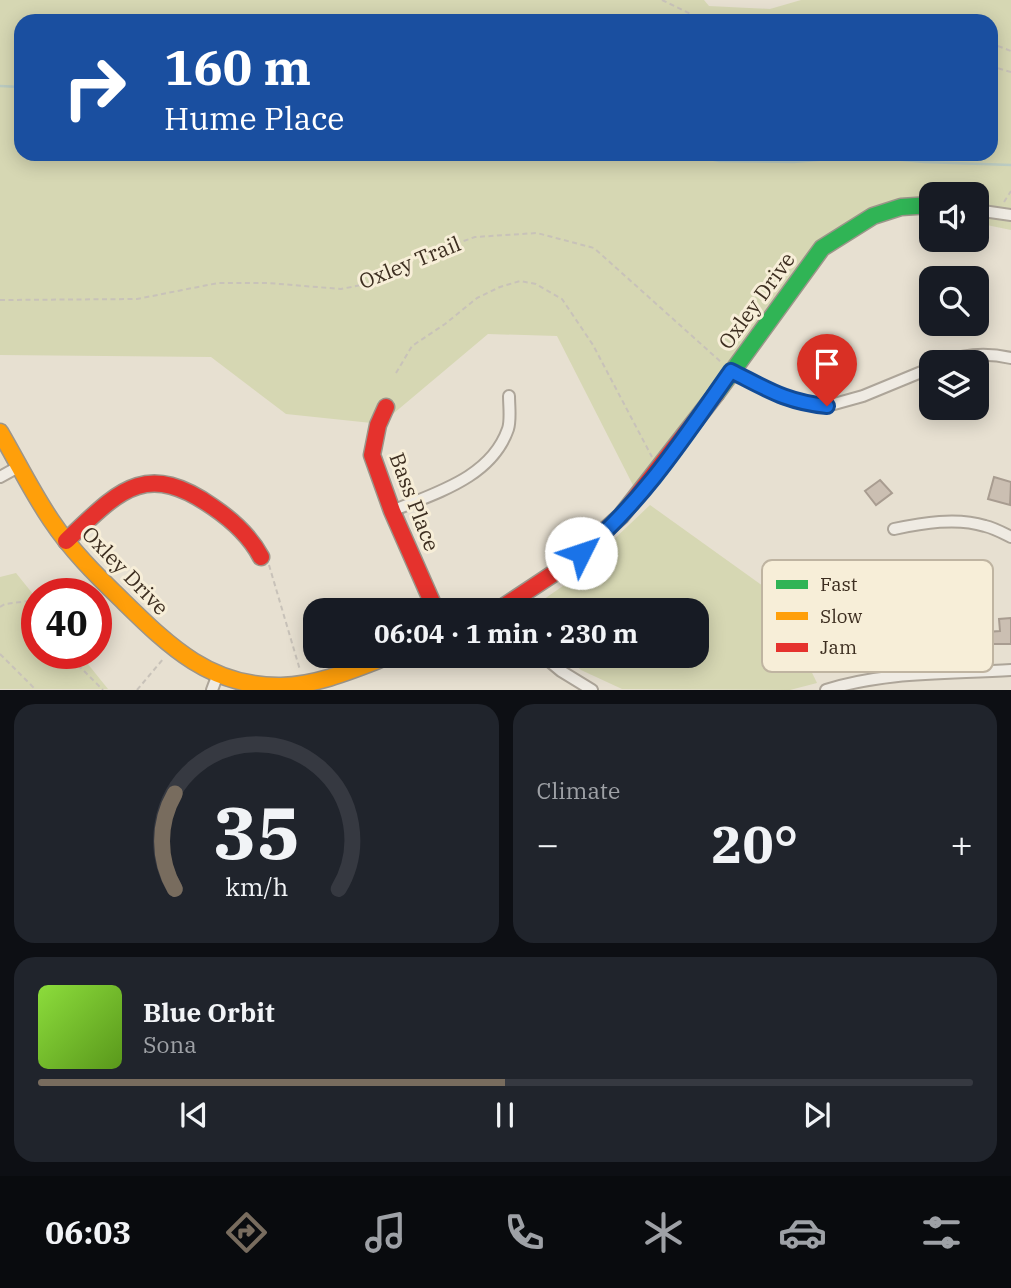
<!DOCTYPE html>
<meta charset="utf-8">
<style>
body{margin:0;font-family:"IBM Plex Serif",serif;background:#20242c;color:#f1f3f6;height:100vh;display:flex;flex-direction:column;font-size:26px;white-space:nowrap}
*{box-sizing:border-box;margin:0}
p{font-size:23px;color:#9ea1a6}
.icon{flex:none;width:38px;height:38px;fill:none;stroke:currentColor;stroke-width:2;stroke-linecap:round;stroke-linejoin:round}
.map{position:relative;height:690px;overflow:hidden}
.sheet{display:flex;flex-direction:column;gap:14px;padding:14px;background:#0d0f14;flex:1}
.sheet>*{flex:none}
.hud{position:absolute;left:14px;top:14px;width:984px;height:147px;border-radius:21px;box-shadow:0 4px 18px #0003;background:#1a4fa0;color:#fff;overflow:hidden}
.fabs{position:absolute;left:919px;top:182px;display:grid;gap:14px}
.fabs a{display:grid;place-items:center;width:70px;height:70px;border-radius:14px;background:#171b24;box-shadow:0 4px 18px #0003;font-size:35px}
.speed{position:absolute;left:21px;top:578px;display:flex;gap:14px;font-size:35px;font-weight:700;text-align:center}
.speed>*{display:grid;place-content:center;width:91px;height:91px;border-radius:50%;background:#171b24;box-shadow:0 4px 18px #0003;line-height:1}
.speed .limit{border:10px solid #d22;background:#fff;color:#111}
.pin{position:absolute;display:grid;place-items:center;width:60px;height:60px;color:#fff;margin:-72px -30px;border-radius:50% 50% 50% 0;rotate:-45deg;box-shadow:0 0 7px #0007}
.pin .icon{rotate:45deg}
.me{position:absolute;width:77px;margin:-38px;rotate:49deg;stroke-linejoin:round;filter:drop-shadow(0 0 5px #0008)}
.turn{display:flex;align-items:center;gap:24px;height:147px;padding:0 35px;font-size:32px}
.turn .icon{width:91px;height:91px;stroke-width:2.5}
.turn b{display:block;font-size:49px;line-height:60px}
.big{font-size:52px;font-weight:800;line-height:1.1}
.sheet .tile{flex:1;display:flex;flex-direction:column;justify-content:center;gap:10px;min-width:0;padding:0 24px;border-radius:21px;background:#20242c}
.sheet .dial{align-items:center;gap:0}
.dial svg{height:182px;overflow:visible;fill:none;stroke:#363941;stroke-width:7;stroke-linecap:round;text-anchor:middle}
.dial text{fill:#f1f3f6;stroke:none}
.song{display:flex;align-items:center;gap:21px}
.cover{width:84px;height:84px;border-radius:10px;background:linear-gradient(135deg,hsl(90 70% 55%),hsl(90 70% 35%))}
.played{height:7px;border-radius:4px;background:linear-gradient(90deg,#786c5e 50%,#363941 50%)}
.keys{display:flex;justify-content:space-around;direction:ltr}
.heat{display:flex;justify-content:space-between;align-items:center;font-size:38px;direction:ltr}
.sheet .tiles{flex:1;display:grid;gap:14px;grid-template-columns:1fr 1fr}
.tile:last-child{grid-column:span 2}
.trip{position:absolute;left:303px;top:598px;width:406px;height:70px;border-radius:21px;background:#171b24;box-shadow:0 4px 18px #0003;font-weight:800;line-height:70px;text-align:center}
.tab-bar{display:flex;height:112px;justify-content:space-around;align-items:center;background:#090b0e;color:#9ea1a6}
.tab-bar .icon{width:49px;height:49px}
.tab-bar .on{color:#786c5e}
.tab-bar b{font-size:32px;color:#f1f3f6}
.map>svg:first-child{display:block}
</style>
<div class="map">
<svg width="1011" height="690" viewBox="0 0 1011 690">
<rect width="100%" height="100%" fill="#e7e0d1"/>
<!-- green -->
<path fill="#d6d7b3" fill-rule="evenodd" d="M 0,0 L 704,0 L 709,6 L 770,9 L 801,0 L 1011,0 L 1011,230 L 977,223 L 976,194 L 931,194 L 931,213 L 918,211 L 874,218 L 825,244 L 638,495 L 557,336 L 488,334 L 381,424 L 286,414 L 211,357 L 0,355 ZM 21,21 L 990,21 L 990,154 L 21,154 Z
M 650,505 L 774,594 L 817,683 L 790,690 L 622,689 L 581,670 L 565,656 L 696,656 L 696,611 L 527,611 L 570,581 Z
M 16,573 L 37,599 L 37,653 L 79,653 L 108,689 L 0,689 L 0,577 Z"/>
<g fill="none" stroke-linecap="round" stroke-linejoin="round">
<!-- stream -->
<path stroke="#bcccc2" stroke-width="2.5" d="M 0,86 L 21,87
M 687,154 L 719,161 L 794,162 L 862,156 L 924,162 L 1011,165"/>
</g>
<!-- building -->
<path fill="#cbbfb2" stroke="#a89c90" stroke-width="2" d="M 994,477 L 1011,482 L 1010,505 L 988,499 Z
M 880,480 L 892,493 L 876,505 L 865,491 Z
M 1011,618 L 1011,644 L 987,644 L 986,632 L 1000,631 L 999,619 Z"/>
<g fill="none" stroke-linecap="round" stroke-linejoin="round">
<!-- street casing -->
<g stroke="#ada599" stroke-width="14">
<path id="street" d="M 976,210 L 1011,215
M 944,362 C 965,354 989,353 1011,358
M 731,371 L 783,398 L 804,404 L 827,406 L 863,396 L 931,368
M 0,477 L 20,466
M 392,511 C 435,493 491,478 508,429 C 511,420 509,406 509,396
M 894,529 C 922,523 957,517 985,526 C 994,528 1003,533 1011,537
M 543,656 L 561,671 L 592,690
M 212,690 L 218,674
M 826,690 C 887,671 948,674 1011,670"/>
</g>
<!-- fast casing -->
<g stroke="#9c958a" stroke-width="19">
<path id="fast" d="M 716,394 L 822,248 L 873,216 L 901,207 L 931,205"/>
</g>
<!-- slow casing -->
<g stroke="#9c958a" stroke-width="19">
<path id="slow" d="M 0,432 C 17,461 32,492 51,520 C 71,550 96,575 122,600 C 169,646 210,687 281,686 C 319,685 355,669 389,656"/>
</g>
<!-- jam casing -->
<g stroke="#9c958a" stroke-width="19">
<path id="jam" d="M 386,407 L 378,425 L 372,455 L 392,511 L 436,611
M 66,541 C 118,492 144,459 213,507 C 232,520 250,536 261,557
M 497,611 L 565,566 L 621,516 L 716,394"/>
</g>
<!-- path -->
<path stroke="#c8c2b9" stroke-width="2" stroke-dasharray="5 3.5" stroke-linecap="butt" d="M 662,0 L 705,21
M 990,43 L 1011,51
M 990,66 L 1011,72
M 1004,202 L 1011,191
M 0,300 L 137,299 L 218,283 L 268,283 L 341,289 L 371,283 L 398,264 L 475,237 L 537,233 L 594,248 L 721,362
M 396,373 L 412,346 L 445,324 L 477,298 L 500,287 L 520,281 L 536,284 L 562,299 L 593,345 L 652,457
M 269,565 L 300,670
M 0,607 L 5,604 L 29,601 L 37,612
M 66,653 L 103,690
M 0,654 L 36,690
M 137,690 L 164,658"/>
<!-- street -->
<use href="#street" stroke="#efebe3" stroke-width="10"/>
<!-- fast -->
<use href="#fast" stroke="#30b455" stroke-width="16"/>
<!-- slow -->
<use href="#slow" stroke="#ff9f0a" stroke-width="16"/>
<!-- jam -->
<use href="#jam" stroke="#e5322d" stroke-width="16"/>
</g>
<g fill="none" stroke-linecap="round" stroke-linejoin="round">
<!-- route casing -->
<g stroke="#114b97" stroke-width="18">
<path id="route" d="M 581,553 C 642,503 686,435 731,371 C 767,389 786,402 827,406"/>
</g>
<!-- route -->
<use href="#route" stroke="#1a73e8" stroke-width="12"/>
</g>
<g text-anchor="middle" stroke-width="6" stroke-linejoin="round" paint-order="stroke">
<!-- street labels -->
<g font-size="21" fill="#3d2e20" stroke="#f7eed8">
<text transform="translate(410 263) rotate(-22)" y="7">Oxley Trail</text>
<text transform="translate(757 301) rotate(-54)" y="7">Oxley Drive</text>
<text transform="translate(414 502) rotate(69)" y="7">Bass Place</text>
<text transform="translate(125 571) rotate(46)" y="7">Oxley Drive</text>
</g>
</g>
<!-- legend -->
<rect x="762" y="560" width="231" height="112" rx="10" fill="#f7eed8" stroke="#bfb4a1" stroke-width="2"/>
<rect x="776" y="580" width="32" height="9" fill="#30b455"/>
<rect x="776" y="612" width="32" height="8" fill="#ff9f0a"/>
<rect x="776" y="643" width="32" height="9" fill="#e5322d"/>
<g font-size="19" fill="#3d2e20">
<text x="820" y="591">Fast</text>
<text x="820" y="623">Slow</text>
<text x="820" y="654">Jam</text>
</g>
</svg>
<div class="fabs">
<a><svg class="icon" aria-label="sound" viewBox="0 0 24 24"><path d="M4 9h4l5-4v14l-5-4H4zM17 9q2 3 0 6"/></svg></a>
<a><svg class="icon" aria-label="search" viewBox="0 0 24 24"><circle cx="10" cy="10" r="6"/><path d="M15 15l6 6"/></svg></a>
<a><svg class="icon" aria-label="layers" viewBox="0 0 24 24"><path d="M12 4l9 5-9 5-9-5zM3 14l9 5 9-5"/></svg></a>
</div>
<div class="speed"><div class="limit">40</div></div>
<div class="pin" style="left:827px;top:406px;background:#d93025"><svg class="icon" aria-label="arrive" viewBox="0 0 24 24"><path d="M6 21V4h12l-3 4 3 4H6"/></svg></div>
<svg class="me" style="left:581px;top:553px" viewBox="-20 -20 40 40"><circle r="19" fill="#fff"/><path d="M0-13L10 11 0 6-10 11z" fill="#1a73e8"/></svg>
<div class="trip">06:04 · 1 min · 230 m</div>
<div class="hud">
<div class="turn"><svg class="icon" aria-label="right" viewBox="0 0 24 24"><path d="M7 20v-9h11M14 6l5 5-5 5"/></svg><div><b>160 m</b>Hume Place</div></div>
</div>
</div>
<section class="sheet">
<div class="tiles">
<div class="tile dial"><svg viewBox="0 0 100 80">
<path d="M14 69A42 42 0 1 1 86 69"/>
<path d="M14 69A42 42 0 0 1 14 27" stroke="#786c5e"/>
<text x="50" y="56" font-size="32" font-weight="700">35</text>
<text x="50" y="72" font-size="11">km/h</text>
</svg></div>
<div class="tile"><p>Climate</p>
<div class="heat"><a>−</a><b class="big">20°</b><a>+</a></div>
</div>
<div class="tile">
<div class="song"><i class="cover"></i><div><b>Blue Orbit</b><p>Sona</p></div></div>
<div class="played"></div>
<div class="keys"><svg class="icon" aria-label="previous" viewBox="0 0 24 24"><path d="M18 5L8 12l10 7zM5 5v14"/></svg><svg class="icon" aria-label="pause" viewBox="0 0 24 24"><path d="M8 5v14M16 5v14"/></svg><svg class="icon" aria-label="next" viewBox="0 0 24 24"><path d="M6 5l10 7-10 7zM19 5v14"/></svg></div>
</div>
</div>
</section>
<nav class="tab-bar">
<b>06:03</b>
<svg class="icon on" aria-label="directions" viewBox="0 0 24 24"><path d="M12 3l9 9-9 9-9-9zM9 14v-3h6M13 9l2 2-2 2"/></svg>
<svg class="icon" aria-label="music" viewBox="0 0 24 24"><path d="M9 18V5l10-2v13"/><circle cx="6" cy="18" r="3"/><circle cx="16" cy="16" r="3"/></svg>
<svg class="icon" aria-label="phone" viewBox="0 0 24 24"><path d="M5 4h4l2 5-3 2q2 4 5 5l2-3 5 2v4C11 20 4 13 5 4z"/></svg>
<svg class="icon" aria-label="climate" viewBox="0 0 24 24"><path d="M12 3v18M4 7l16 10M4 17L20 7"/></svg>
<svg class="icon" aria-label="car" viewBox="0 0 24 24"><path d="M5 17H2v-5l4-1 3-4h7l3 4 3 1v5h-3M9 17h6M6 11h13"/><circle cx="7" cy="17" r="2"/><circle cx="17" cy="17" r="2"/></svg>
<svg class="icon" aria-label="filters" viewBox="0 0 24 24"><path d="M4 7h16M4 17h16"/><circle cx="9" cy="7" r="2"/><circle cx="15" cy="17" r="2"/></svg>
</nav>
